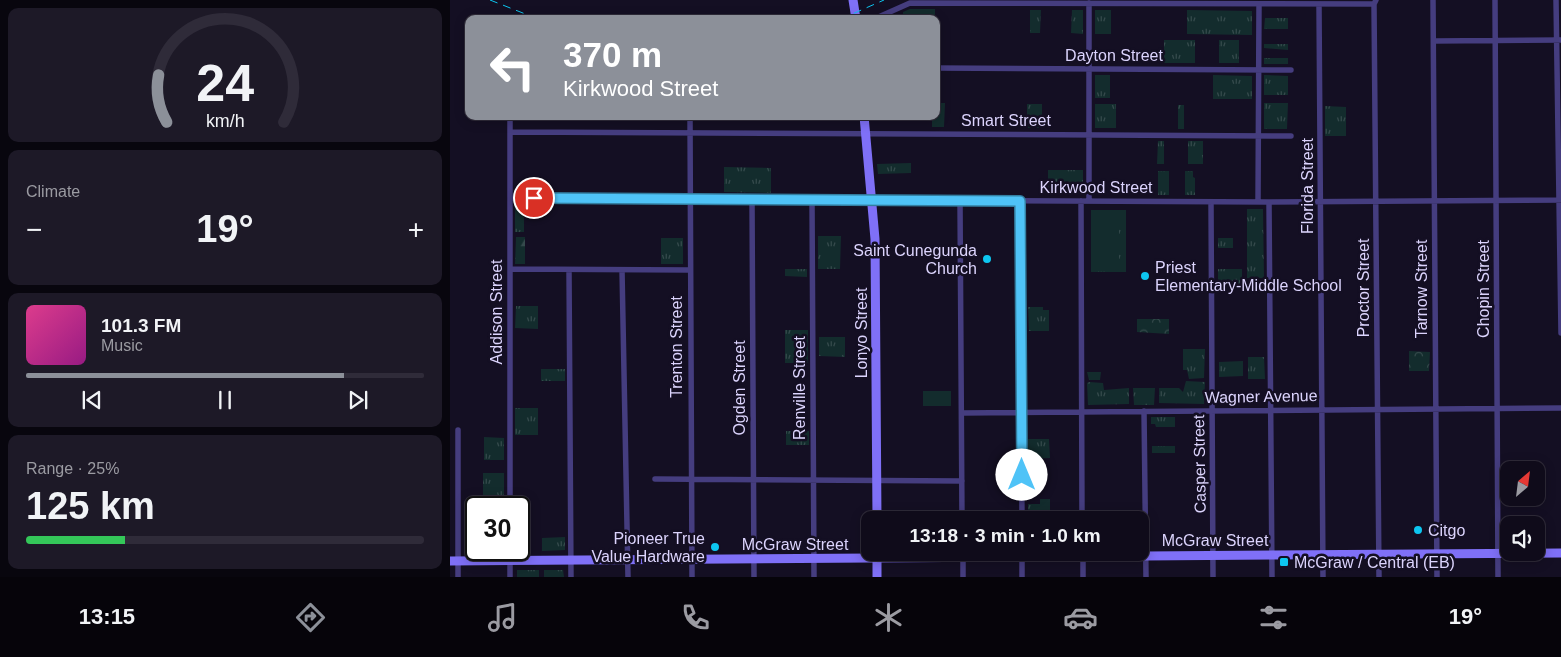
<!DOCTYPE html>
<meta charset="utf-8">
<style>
body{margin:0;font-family:Helvetica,sans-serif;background:#1d1927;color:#f1f3f6;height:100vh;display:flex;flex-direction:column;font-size:19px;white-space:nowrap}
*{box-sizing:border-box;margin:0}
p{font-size:16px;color:#9b9ba2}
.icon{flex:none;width:28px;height:28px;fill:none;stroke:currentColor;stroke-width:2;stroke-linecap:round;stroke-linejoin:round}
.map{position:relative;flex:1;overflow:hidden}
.drawer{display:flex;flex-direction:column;gap:8px;padding:8px;background:#08060e;width:450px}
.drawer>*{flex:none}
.guide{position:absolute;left:15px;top:15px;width:475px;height:105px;border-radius:10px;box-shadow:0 2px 12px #0003,0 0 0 1px #2f2b39;background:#8c9099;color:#fff;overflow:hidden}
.needle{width:32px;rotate:28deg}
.controls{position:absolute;left:1050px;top:461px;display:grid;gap:10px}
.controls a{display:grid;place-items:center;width:45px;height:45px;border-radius:10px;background:#0f0b1a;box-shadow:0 2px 12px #0003,0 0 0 1px #2f2b39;font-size:25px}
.speed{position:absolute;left:15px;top:496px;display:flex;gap:10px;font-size:25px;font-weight:700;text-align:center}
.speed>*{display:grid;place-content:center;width:65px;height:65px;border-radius:50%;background:#0f0b1a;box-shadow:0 2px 12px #0003,0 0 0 1px #2f2b39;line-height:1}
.speed .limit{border:2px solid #111;border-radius:8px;background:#fff;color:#111}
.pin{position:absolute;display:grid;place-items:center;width:42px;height:42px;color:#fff;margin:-21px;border:2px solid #fff;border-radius:50%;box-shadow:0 1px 5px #0007}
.me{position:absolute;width:55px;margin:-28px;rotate:0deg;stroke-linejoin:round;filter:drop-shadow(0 0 4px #0008)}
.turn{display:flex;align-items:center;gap:18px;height:105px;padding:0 15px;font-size:22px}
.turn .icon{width:65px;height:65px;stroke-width:2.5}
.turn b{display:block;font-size:35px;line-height:42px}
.big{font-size:38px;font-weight:700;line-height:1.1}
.drawer .tile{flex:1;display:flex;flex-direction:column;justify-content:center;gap:8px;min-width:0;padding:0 18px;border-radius:10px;background:#1d1927}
.drawer .dial{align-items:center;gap:0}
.dial svg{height:130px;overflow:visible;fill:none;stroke:#2f2b39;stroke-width:7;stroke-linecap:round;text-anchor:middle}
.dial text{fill:#f1f3f6;stroke:none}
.song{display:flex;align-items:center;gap:15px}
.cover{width:60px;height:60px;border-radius:8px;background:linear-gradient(135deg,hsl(330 70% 55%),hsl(310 70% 35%))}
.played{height:5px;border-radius:2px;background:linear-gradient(90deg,#8c9099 80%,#2f2b39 80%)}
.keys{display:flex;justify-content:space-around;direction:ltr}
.heat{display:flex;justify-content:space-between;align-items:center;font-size:28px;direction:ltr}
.charge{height:8px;border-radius:4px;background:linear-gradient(90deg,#34c759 25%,#2f2b39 0)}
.trip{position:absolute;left:411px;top:511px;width:288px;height:50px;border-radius:10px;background:#0f0b1a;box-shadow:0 2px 12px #0003,0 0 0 1px #2f2b39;font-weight:700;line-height:50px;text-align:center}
.tabs{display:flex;height:80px;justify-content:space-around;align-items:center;background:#06040a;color:#9b9ba2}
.tabs .icon{width:35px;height:35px}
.tabs .current{color:#8c9099}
.tabs b{font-size:22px;color:#f1f3f6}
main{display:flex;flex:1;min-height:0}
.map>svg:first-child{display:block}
</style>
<main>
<section class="drawer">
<div class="tile dial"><svg viewBox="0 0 100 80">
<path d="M14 69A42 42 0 1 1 86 69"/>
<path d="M14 69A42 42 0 0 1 9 40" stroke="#8c9099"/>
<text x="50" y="56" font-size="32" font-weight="700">24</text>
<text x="50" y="72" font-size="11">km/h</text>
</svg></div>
<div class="tile"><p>Climate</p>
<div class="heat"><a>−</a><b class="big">19°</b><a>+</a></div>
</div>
<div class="tile">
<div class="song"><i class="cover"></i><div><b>101.3 FM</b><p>Music</p></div></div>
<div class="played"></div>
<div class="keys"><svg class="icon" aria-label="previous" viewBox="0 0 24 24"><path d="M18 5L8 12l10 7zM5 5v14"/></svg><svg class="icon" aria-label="pause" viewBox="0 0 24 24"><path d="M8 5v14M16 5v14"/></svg><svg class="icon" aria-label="next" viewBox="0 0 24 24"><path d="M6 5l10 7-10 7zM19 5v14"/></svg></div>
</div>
<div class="tile"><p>Range · 25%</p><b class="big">125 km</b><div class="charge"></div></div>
</section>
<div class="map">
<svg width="1111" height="577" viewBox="0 0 1111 577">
<defs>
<pattern id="grass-tufts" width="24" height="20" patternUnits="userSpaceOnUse" patternTransform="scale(1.25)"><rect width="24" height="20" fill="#132c2d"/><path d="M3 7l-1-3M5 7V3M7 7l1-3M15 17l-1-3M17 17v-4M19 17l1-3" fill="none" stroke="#354a4c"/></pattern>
<pattern id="forest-firs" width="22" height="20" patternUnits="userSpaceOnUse" patternTransform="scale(1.25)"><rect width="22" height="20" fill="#132c2d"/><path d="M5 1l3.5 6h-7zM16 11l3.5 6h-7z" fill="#354a4c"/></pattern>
<pattern id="park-crowns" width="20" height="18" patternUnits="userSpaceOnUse" patternTransform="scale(1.25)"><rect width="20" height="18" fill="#132c2d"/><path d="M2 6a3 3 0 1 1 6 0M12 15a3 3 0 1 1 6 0" fill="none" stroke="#354a4c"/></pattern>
</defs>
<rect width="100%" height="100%" fill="#140f23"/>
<!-- grass -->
<path fill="url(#grass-tufts)" d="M 460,9 L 485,9 L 485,19 L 453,19 L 453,12 Z
M 580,10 L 591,10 L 590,33 L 580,33 Z
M 622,10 L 633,10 L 633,34 L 621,33 Z
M 645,10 L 661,10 L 661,34 L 645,34 Z
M 737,10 L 802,11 L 802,35 L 737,34 Z
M 815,18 L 838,18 L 838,29 L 814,29 Z
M 714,40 L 745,40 L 745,63 L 714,63 Z
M 769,40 L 789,40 L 789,63 L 769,63 Z
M 814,44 L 838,44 L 838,50 L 814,48 Z
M 814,58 L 838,58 L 838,64 L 814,64 Z
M 645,75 L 660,75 L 660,98 L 645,98 Z
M 763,75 L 802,76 L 802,99 L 763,99 Z
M 814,75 L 838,76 L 838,95 L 814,95 Z
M 486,103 L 495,103 L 494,127 L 482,127 L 482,116 L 486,116 Z
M 814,103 L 838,103 L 837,129 L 814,129 Z
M 577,104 L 592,104 L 592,128 L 577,128 Z
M 645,104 L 666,104 L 666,128 L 645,128 Z
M 728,105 L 734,105 L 734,129 L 728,129 Z
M 875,106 L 896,107 L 896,136 L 875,136 Z
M 708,141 L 714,141 L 714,164 L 707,164 Z
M 738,141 L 753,141 L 753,164 L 738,164 Z
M 461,163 L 461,173 L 428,174 L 427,164 Z
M 274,167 L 321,168 L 321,193 L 274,192 Z
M 598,170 L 633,170 L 633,194 L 598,194 Z
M 708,171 L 719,171 L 719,195 L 708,195 Z
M 735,171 L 743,171 L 743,177 L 745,178 L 745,195 L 735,195 Z
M 65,205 L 74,205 L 74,232 L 65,232 Z
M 797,209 L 813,209 L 814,278 L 797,278 Z
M 641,210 L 676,210 L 676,272 L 641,272 Z
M 368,236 L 391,236 L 390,269 L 368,269 Z
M 211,238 L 233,238 L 233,264 L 211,264 Z
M 768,238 L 783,238 L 783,248 L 768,248 Z
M 335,269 L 357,269 L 357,277 L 335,276 Z
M 768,269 L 792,269 L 792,284 L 768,284 Z
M 66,306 L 88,306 L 88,329 L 65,328 Z
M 578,307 L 593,307 L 593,310 L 599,310 L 599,331 L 579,331 Z
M 335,330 L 358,330 L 358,363 L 335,363 Z
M 369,337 L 395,337 L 395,357 L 369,356 Z
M 733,349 L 755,349 L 754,378 L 739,379 L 737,370 L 733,370 Z
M 798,357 L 814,357 L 815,379 L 798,379 Z
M 793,361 L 793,376 L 769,377 L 769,362 Z
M 91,369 L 115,369 L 115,381 L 91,381 Z
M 637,372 L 651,372 L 650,380 L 639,380 Z
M 736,381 L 755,382 L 754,404 L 709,403 L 709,388 L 729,388 L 733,392 Z
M 639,382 L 653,383 L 654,390 L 679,388 L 679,404 L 638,405 L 637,383 Z
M 683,388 L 705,388 L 704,405 L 684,405 Z
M 769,395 L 794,395 L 794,404 L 769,404 Z
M 65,408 L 88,408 L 88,435 L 65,435 Z
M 701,417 L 725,417 L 725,427 L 706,427 L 705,424 L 701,424 Z
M 336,431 L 359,431 L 359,445 L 336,445 Z
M 34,437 L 54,438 L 54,460 L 34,460 Z
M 578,439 L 599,439 L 600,458 L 578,459 Z
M 702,446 L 725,446 L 725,453 L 702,453 Z
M 33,473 L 54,473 L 54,498 L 33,497 Z
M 590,499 L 600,499 L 600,513 L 578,513 L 578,504 L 590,504 Z
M 115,537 L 115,550 L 92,551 L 92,538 Z
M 67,570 L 89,570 L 89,577 L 67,577 Z
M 94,570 L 113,570 L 114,577 L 94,577 Z"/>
<!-- forest -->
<path fill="url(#forest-firs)" d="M 66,237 L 75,237 L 75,264 L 65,264 Z"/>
<!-- park -->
<path fill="url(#park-crowns)" d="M 687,319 L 719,319 L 719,334 L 687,332 Z
M 959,351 L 980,352 L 979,371 L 959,371 Z"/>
<!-- garden -->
<path fill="#132c2d" d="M 645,213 L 669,213 L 669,271 L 645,271 Z
M 473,391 L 501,391 L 501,406 L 473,406 Z"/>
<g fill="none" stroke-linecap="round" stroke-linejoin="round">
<!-- street -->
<path stroke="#453d7f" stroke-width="5.5" d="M 926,0 L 924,4 L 929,577
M 983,0 L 987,577
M 1045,0 L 1048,577
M 1106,0 L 1111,333
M 869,5 L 873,577
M 424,19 L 460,3 L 924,4
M 984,41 L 1111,40
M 486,68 L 841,70
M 240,116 L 242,577
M 60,132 L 841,136
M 60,198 L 819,202 L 1111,200
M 302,199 L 304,577
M 362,200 L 364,577
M 510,201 L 512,520
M 570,201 L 572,520
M 631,201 L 632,520
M 639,201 L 639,3
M 761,202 L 763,577
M 808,202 L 809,5
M 819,202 L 822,577
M 60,269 L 239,270
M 119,270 L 121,577
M 172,270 L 178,577
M 694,411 L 696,577
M 512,413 L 1111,408
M 8,430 L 8,577
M 205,479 L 512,481
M 60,508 L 60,116
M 60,550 L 60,577
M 513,552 L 513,577
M 572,552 L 572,577
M 633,554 L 633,577"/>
<!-- secondary -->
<path stroke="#7f70f7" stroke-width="9" d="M 403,0 L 406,19
M 414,116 L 425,239 L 427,520
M 0,561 L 1111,553
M 427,577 L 427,553"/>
<!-- rail -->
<path stroke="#0dc6f0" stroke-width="1" stroke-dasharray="8 6" stroke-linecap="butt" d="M 40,0 L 88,19
M 391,19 L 434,0"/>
</g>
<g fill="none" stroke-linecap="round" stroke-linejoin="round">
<!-- route casing -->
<g stroke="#337fa1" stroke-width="12">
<path id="route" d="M 84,198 L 570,201 L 572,475"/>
</g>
<!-- route -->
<use href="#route" stroke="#4fc3f7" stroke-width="9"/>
</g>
<!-- markers -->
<g fill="#0dc6f0" stroke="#140f23" stroke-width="2">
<circle cx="537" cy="259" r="5"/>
<circle cx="695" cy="276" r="5"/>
<circle cx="968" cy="530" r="5"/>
<circle cx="265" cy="547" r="5"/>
<rect x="829" y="557" width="10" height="10" rx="2.5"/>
</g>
<g text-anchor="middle" stroke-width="5" stroke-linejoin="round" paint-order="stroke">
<!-- street labels -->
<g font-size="16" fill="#dcd4fd" stroke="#140f23">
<text x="664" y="61">Dayton Street</text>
<text x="556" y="126">Smart Street</text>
<text transform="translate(857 186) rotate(-90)" y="6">Florida Street</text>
<text x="646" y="193">Kirkwood Street</text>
<text transform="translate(913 288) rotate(-90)" y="6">Proctor Street</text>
<text transform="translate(971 289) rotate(-90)" y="6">Tarnow Street</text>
<text transform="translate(1033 289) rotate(-90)" y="6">Chopin Street</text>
<text transform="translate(46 312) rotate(-90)" y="6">Addison Street</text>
<text transform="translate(411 333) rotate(-90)" y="6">Lonyo Street</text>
<text transform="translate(226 347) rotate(-90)" y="6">Trenton Street</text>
<text transform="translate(289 388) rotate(-90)" y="6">Ogden Street</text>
<text transform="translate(349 388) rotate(-90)" y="6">Renville Street</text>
<text transform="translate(811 396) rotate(-1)" y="6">Wagner Avenue</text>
<text transform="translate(749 464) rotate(-91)" y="6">Casper Street</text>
<text x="765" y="546">McGraw Street</text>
<text x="345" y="550">McGraw Street</text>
</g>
<!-- poi labels -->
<g font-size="16" fill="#dcd4fd" stroke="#140f23" text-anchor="start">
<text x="527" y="256" text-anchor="end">Saint Cunegunda<tspan x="527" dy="18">Church</tspan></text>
<text x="705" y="273">Priest<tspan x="705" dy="18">Elementary‑Middle School</tspan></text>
<text x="978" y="536">Citgo</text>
<text x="255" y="544" text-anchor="end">Pioneer True<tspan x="255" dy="18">Value Hardware</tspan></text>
<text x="844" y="568">McGraw / Central (EB)</text>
</g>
</g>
</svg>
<div class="controls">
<a><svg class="needle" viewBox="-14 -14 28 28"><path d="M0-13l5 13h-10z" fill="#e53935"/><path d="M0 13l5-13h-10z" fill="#9b9ba2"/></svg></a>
<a><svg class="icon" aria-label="sound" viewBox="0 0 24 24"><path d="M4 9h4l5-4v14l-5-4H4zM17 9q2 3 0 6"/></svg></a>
</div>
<div class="speed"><div class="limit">30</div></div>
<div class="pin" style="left:84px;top:198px;background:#d93025"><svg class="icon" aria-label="arrive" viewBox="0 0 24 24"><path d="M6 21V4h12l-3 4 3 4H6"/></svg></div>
<svg class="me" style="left:572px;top:475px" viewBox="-20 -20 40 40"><circle r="19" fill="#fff"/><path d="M0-13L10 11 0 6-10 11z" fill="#4fc3f7"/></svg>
<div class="trip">13:18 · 3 min · 1.0 km</div>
<div class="guide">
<div class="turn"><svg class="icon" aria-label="left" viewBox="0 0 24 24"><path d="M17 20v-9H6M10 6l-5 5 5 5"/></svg><div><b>370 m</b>Kirkwood Street</div></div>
</div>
</div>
</main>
<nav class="tabs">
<b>13:15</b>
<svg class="icon current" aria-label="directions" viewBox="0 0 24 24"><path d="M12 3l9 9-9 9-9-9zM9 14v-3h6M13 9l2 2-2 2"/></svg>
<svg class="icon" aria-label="music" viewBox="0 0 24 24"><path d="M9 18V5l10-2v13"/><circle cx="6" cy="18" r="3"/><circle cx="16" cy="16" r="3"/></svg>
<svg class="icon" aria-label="phone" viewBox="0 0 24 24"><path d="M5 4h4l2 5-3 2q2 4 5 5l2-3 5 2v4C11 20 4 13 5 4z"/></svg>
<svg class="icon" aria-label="climate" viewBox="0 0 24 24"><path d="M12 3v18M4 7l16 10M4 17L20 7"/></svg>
<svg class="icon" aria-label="car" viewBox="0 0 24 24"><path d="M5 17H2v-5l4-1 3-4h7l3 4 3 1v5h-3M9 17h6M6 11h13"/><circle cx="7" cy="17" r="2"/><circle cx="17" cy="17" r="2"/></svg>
<svg class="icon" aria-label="filters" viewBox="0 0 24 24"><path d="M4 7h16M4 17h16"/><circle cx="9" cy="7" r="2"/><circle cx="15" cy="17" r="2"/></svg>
<b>19°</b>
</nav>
